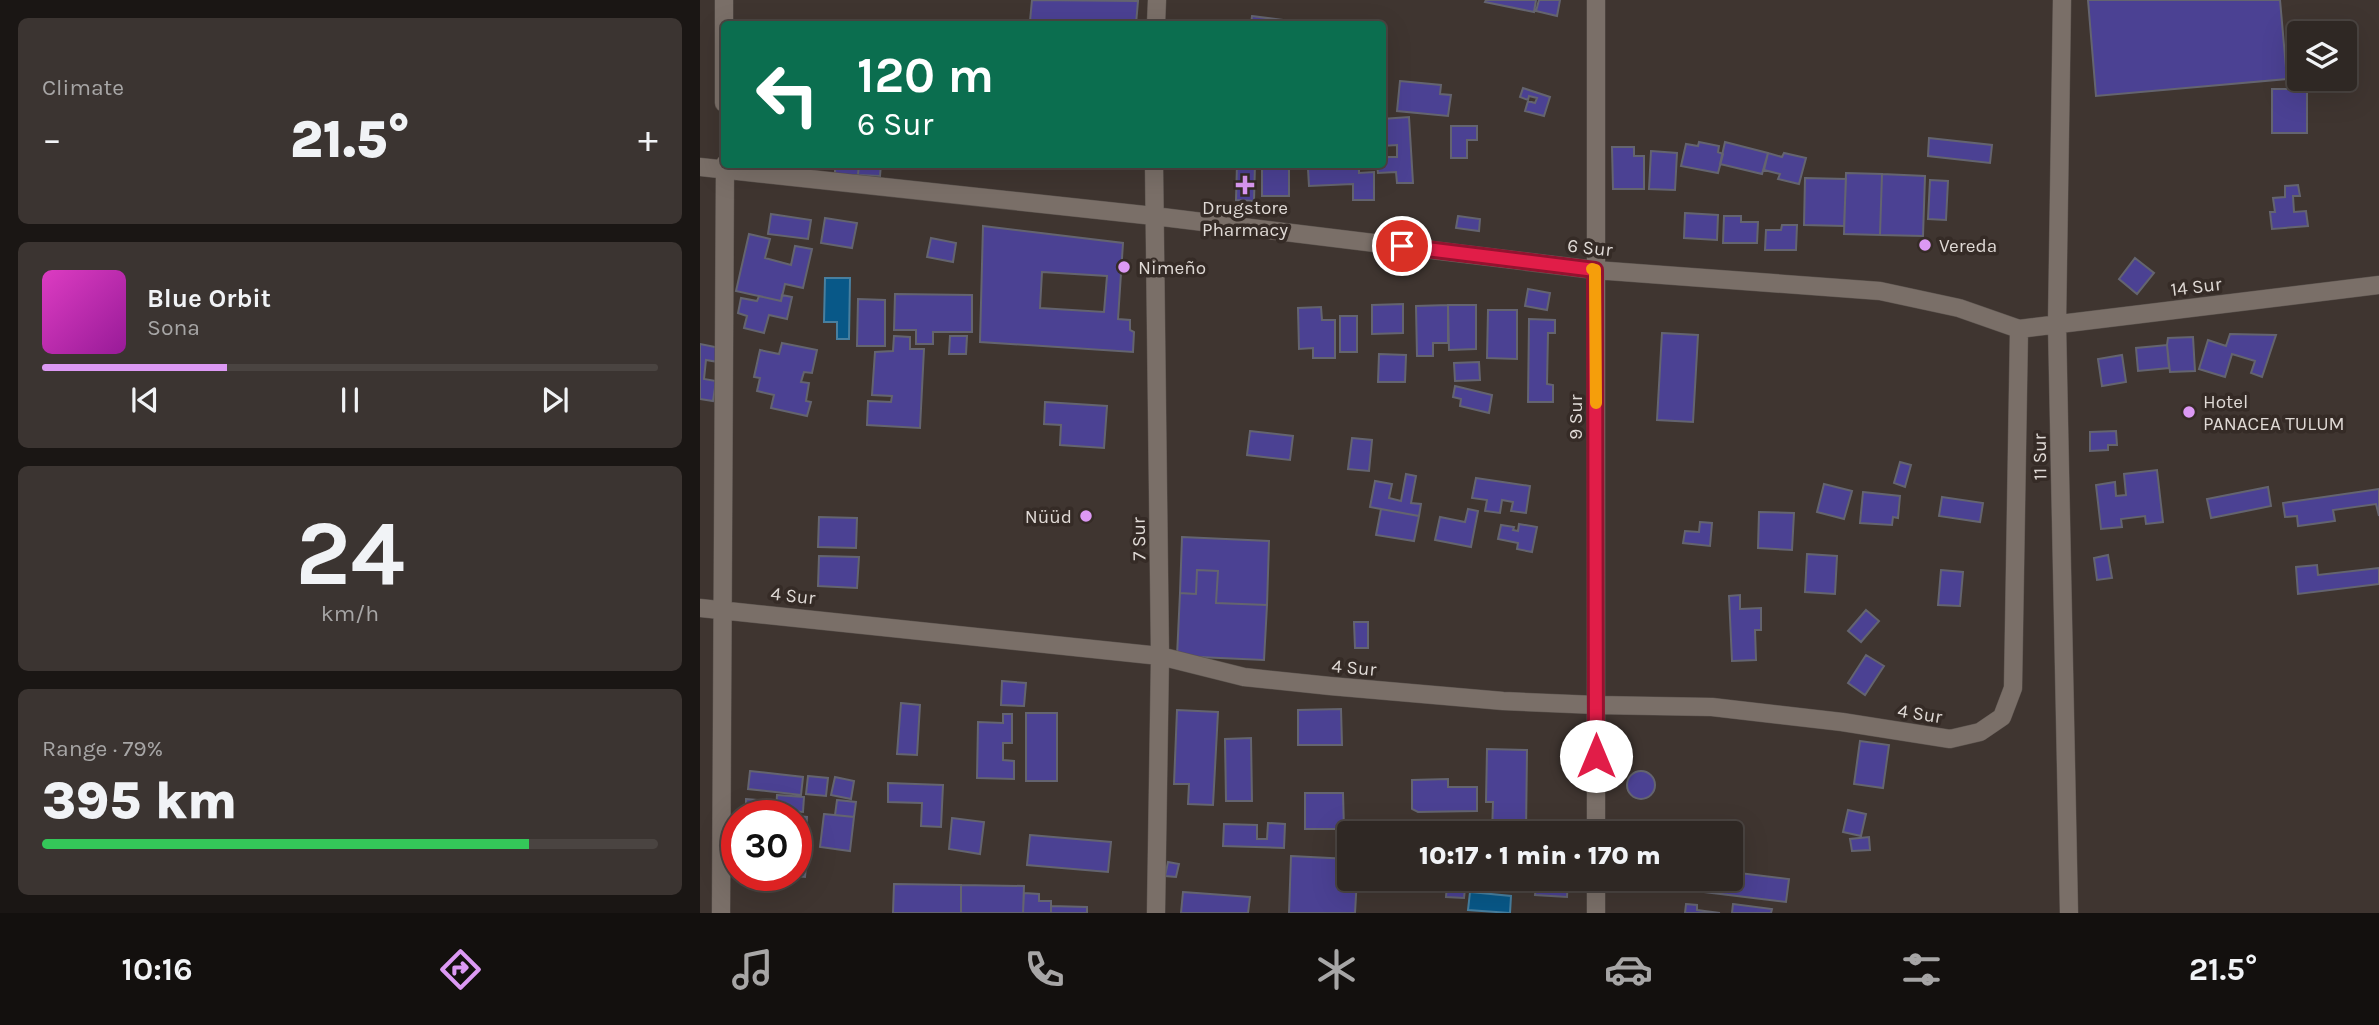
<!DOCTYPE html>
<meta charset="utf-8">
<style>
body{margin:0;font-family:Karla,sans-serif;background:#3b3431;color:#f1f3f6;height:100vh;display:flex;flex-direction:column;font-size:26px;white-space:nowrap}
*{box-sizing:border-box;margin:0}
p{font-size:23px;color:#a7a6a6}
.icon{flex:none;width:38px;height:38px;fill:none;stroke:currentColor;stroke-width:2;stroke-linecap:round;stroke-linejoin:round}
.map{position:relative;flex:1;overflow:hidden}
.side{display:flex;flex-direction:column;gap:18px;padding:18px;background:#1a1614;width:700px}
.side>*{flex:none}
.guide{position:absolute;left:21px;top:21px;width:665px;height:147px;border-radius:7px;box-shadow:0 7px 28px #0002,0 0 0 2px #4a4441;background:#0b6e4f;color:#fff;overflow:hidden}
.tools{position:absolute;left:1587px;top:21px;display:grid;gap:14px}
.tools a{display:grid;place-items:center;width:70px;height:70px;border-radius:7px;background:#2f2824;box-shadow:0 7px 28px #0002,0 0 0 2px #4a4441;font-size:35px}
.speed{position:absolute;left:21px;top:800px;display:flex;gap:14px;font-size:35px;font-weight:700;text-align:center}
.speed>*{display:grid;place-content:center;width:91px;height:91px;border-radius:50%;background:#2f2824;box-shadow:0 7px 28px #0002,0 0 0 2px #4a4441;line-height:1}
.speed .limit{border:10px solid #d22;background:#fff;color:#111}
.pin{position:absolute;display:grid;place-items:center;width:60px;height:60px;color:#fff;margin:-30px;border:4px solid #fff;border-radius:50%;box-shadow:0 2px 7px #0007}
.me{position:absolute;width:77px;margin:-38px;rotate:0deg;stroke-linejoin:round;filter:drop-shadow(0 0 5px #0008)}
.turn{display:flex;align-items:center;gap:24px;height:147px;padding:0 21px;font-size:32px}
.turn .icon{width:91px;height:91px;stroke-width:2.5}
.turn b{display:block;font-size:49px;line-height:60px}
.big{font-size:52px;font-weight:800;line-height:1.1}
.side .widget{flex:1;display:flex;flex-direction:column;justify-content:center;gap:10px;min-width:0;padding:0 24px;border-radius:10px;background:#3b3431}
.side .dial{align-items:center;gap:0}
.dial b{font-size:91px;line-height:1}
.song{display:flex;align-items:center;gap:21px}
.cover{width:84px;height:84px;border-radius:10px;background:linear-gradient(135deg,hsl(310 70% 55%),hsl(300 70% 35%))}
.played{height:7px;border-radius:4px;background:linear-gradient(90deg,#dc99f4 30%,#4a4441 30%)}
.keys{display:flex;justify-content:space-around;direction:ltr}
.heat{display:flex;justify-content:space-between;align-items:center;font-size:38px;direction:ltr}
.charge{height:10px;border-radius:5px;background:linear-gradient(90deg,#34c759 79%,#4a4441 0)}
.trip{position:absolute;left:637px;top:821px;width:406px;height:70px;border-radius:7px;background:#2f2824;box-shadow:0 7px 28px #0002,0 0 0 2px #4a4441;font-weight:800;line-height:70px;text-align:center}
.menu{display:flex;height:112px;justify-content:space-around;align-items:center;background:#13100e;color:#a7a6a6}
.menu .icon{width:49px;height:49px}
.menu .on{color:#dc99f4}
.menu b{font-size:32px;color:#f1f3f6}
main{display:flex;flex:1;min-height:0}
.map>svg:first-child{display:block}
</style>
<main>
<section class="side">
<div class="widget"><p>Climate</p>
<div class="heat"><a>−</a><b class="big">21.5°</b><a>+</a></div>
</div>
<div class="widget">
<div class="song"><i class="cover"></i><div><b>Blue Orbit</b><p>Sona</p></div></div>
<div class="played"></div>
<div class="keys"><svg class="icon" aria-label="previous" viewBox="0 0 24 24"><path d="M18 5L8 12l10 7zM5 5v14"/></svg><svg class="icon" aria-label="pause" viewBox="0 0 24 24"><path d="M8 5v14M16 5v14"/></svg><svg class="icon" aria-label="next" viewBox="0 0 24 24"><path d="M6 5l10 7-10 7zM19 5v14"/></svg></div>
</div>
<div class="widget dial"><b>24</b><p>km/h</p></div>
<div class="widget"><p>Range · 79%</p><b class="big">395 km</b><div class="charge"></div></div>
</section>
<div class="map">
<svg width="1679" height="913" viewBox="0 0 1679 913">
<rect width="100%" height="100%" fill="#3f3530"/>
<!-- water -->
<path fill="#085888" stroke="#487f9f" stroke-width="2" d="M 125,278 L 150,278 L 149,339 L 137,339 L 137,322 L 124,322 Z
M 770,892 L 811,896 L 810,913 L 768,910 Z"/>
<!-- building -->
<path fill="#4b4193" stroke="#64646f" stroke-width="2" fill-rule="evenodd" d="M 332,0 L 438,1 L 436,24 L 391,24 L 330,21 Z
M 786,0 L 836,0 L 834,12 L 785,2 Z
M 839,0 L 860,0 L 857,16 L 836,11 Z
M 1388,0 L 1580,0 L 1587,79 L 1396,96 Z
M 552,16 L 590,21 L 590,24 L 551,24 Z
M 700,81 L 741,85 L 740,94 L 751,95 L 748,116 L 697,111 Z
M 823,88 L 850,97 L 844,116 L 825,111 L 828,101 L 835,103 L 837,98 L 829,96 L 828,100 L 820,97 Z
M 1572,89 L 1607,89 L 1607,133 L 1572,133 Z
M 709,117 L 713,183 L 697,183 L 696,172 L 678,173 L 677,164 L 682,164 L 682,157 L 697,157 L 697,145 L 682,146 L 682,119 Z
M 751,126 L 777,126 L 777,140 L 767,140 L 767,158 L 751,158 Z
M 1229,138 L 1292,145 L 1290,163 L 1228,156 Z
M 999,142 L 1019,146 L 1018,152 L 1023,154 L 1018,173 L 981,166 L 986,144 L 998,146 Z
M 1025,142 L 1068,153 L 1062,174 L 1020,164 Z
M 912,147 L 934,147 L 934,156 L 944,156 L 944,189 L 913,189 Z
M 951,151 L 977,153 L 975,190 L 949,189 Z
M 1068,153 L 1082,157 L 1084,153 L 1106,158 L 1099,184 L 1078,179 L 1080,174 L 1064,170 Z
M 135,164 L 159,164 L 158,175 L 135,175 Z
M 159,164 L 181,164 L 180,176 L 158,175 Z
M 537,164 L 555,164 L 554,201 L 536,200 Z
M 562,164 L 589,164 L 589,196 L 562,196 Z
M 640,164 L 659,164 L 659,173 L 674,172 L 674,200 L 653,200 L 653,184 L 609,186 L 608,169 L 640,168 Z
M 1146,173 L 1182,174 L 1180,235 L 1144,234 Z
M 1182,174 L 1225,176 L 1223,236 L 1180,235 Z
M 1105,178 L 1146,179 L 1144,226 L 1104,225 Z
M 1230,180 L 1248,181 L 1246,220 L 1228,219 Z
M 1598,185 L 1600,196 L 1593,196 L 1594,212 L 1606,211 L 1608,226 L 1572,229 L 1570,212 L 1575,212 L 1573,198 L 1585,197 L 1585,186 Z
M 985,213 L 1018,215 L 1017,240 L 984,238 Z
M 71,214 L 111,220 L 108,239 L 68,234 Z
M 758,216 L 780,219 L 779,231 L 756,228 Z
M 1024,216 L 1041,216 L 1041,222 L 1058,222 L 1057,243 L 1023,243 Z
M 125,218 L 157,223 L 152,248 L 121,243 Z
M 1082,225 L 1097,225 L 1096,250 L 1065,250 L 1066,230 L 1081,230 Z
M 283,226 L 423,243 L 418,319 L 430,320 L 430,330 L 434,332 L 433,352 L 280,342 ZM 342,272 L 407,276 L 404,312 L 340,308 Z
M 49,234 L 70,239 L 65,258 L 91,265 L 95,246 L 112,249 L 103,288 L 85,284 L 81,301 L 36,291 Z
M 231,238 L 256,243 L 253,262 L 227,257 Z
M 1435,258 L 1454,273 L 1437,294 L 1419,279 Z
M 828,289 L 850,293 L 847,310 L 825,306 Z
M 195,294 L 272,295 L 272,332 L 233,332 L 233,344 L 216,344 L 216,330 L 194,330 Z
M 82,295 L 92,297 L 87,319 L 69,315 L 64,333 L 44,328 L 47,316 L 38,313 L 41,298 L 57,301 L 59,296 L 81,301 Z
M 158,299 L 185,300 L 185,346 L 157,346 Z
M 703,304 L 703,333 L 672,334 L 672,305 Z
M 748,305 L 748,343 L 733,343 L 733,356 L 717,356 L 716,306 Z
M 748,305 L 776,305 L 776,349 L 749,350 Z
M 621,307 L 622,320 L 635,320 L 635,358 L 613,358 L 613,348 L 599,349 L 598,308 Z
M 788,310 L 817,310 L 817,359 L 787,358 Z
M 640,316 L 657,316 L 657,352 L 640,352 Z
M 829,319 L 855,320 L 855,333 L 848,333 L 847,384 L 853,385 L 853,402 L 828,402 Z
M 962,333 L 998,335 L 993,422 L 957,420 Z
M 1530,334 L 1576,335 L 1562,377 L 1551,373 L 1555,361 L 1532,354 L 1525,377 L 1499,369 L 1508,340 L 1526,346 Z
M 194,336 L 210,337 L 210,349 L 224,349 L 220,428 L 167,425 L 168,401 L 191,402 L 192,396 L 172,395 L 175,352 L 193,351 Z
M 250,336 L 267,336 L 266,354 L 249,354 Z
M 1493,337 L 1495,371 L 1470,372 L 1467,345 L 1468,338 Z
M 82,343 L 117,350 L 112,373 L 104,372 L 101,382 L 109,383 L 106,401 L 111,402 L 107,416 L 71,408 L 74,395 L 57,391 L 60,378 L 54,377 L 60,350 L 79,354 Z
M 0,344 L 20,348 L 18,362 L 6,360 L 4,379 L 16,381 L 13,401 L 0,399 Z
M 1467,345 L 1469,368 L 1438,371 L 1436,348 Z
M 679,354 L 706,355 L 705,382 L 678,382 Z
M 1422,355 L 1426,382 L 1402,386 L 1398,359 Z
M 779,362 L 780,380 L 755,381 L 754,363 Z
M 755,386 L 792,395 L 789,413 L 760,406 L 761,399 L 753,397 Z
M 345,402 L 407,406 L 404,448 L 360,445 L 361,425 L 344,424 Z
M 550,431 L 593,436 L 590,460 L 547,455 Z
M 1416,431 L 1417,445 L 1408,445 L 1408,450 L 1390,451 L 1390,432 Z
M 652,438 L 672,440 L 669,471 L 648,469 Z
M 1200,462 L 1211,465 L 1205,487 L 1194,483 Z
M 1457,470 L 1463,522 L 1446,524 L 1445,516 L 1421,519 L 1422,527 L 1401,529 L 1396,485 L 1415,482 L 1416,496 L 1426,495 L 1424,474 Z
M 706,474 L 716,476 L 711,503 L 721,504 L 719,516 L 670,507 L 675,481 L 692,484 L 689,498 L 701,501 Z
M 776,478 L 830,486 L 826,513 L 811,511 L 813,502 L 802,500 L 800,513 L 785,511 L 787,500 L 772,498 Z
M 1124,484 L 1152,491 L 1144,519 L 1117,512 Z
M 1568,487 L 1571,506 L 1511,518 L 1507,499 Z
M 1679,489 L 1679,516 L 1676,504 L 1633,510 L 1635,521 L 1598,526 L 1597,516 L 1585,517 L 1583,503 Z
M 1163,492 L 1200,496 L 1198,518 L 1193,517 L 1192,525 L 1160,523 Z
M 1242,497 L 1283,503 L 1280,522 L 1239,516 Z
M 681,509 L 719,516 L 714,541 L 676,535 Z
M 768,509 L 778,511 L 771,547 L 735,540 L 740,517 L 765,522 Z
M 1059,512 L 1094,513 L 1092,550 L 1058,548 Z
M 119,517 L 157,518 L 156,548 L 118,547 Z
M 1000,522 L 1012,523 L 1010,546 L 983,543 L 985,531 L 999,532 Z
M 819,524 L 837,527 L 832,552 L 817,549 L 818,543 L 798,539 L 801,525 L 814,527 L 813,530 L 818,531 Z
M 482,537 L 569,541 L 567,605 L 516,603 L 518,571 L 497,570 L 496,594 L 480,593 Z
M 1107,554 L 1137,556 L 1135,594 L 1105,592 Z
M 1408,555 L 1412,578 L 1397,580 L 1394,558 Z
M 119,556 L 159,557 L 157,588 L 118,586 Z
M 1617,565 L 1618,575 L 1679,568 L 1679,584 L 1598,594 L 1596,567 Z
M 497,570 L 518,571 L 516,603 L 567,605 L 564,660 L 477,656 L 480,593 L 496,594 Z
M 1241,570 L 1263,572 L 1260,606 L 1238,605 Z
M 1040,595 L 1040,609 L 1061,608 L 1061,630 L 1055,630 L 1056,660 L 1032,661 L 1029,596 Z
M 1166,610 L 1179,621 L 1161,642 L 1148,631 Z
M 654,622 L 668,622 L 668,648 L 655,648 Z
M 1166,655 L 1184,666 L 1165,695 L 1148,683 Z
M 302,681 L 326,683 L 324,706 L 301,705 Z
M 201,703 L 220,705 L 217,755 L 197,754 Z
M 641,709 L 642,745 L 598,745 L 598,710 Z
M 477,710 L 518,712 L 513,805 L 488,804 L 489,784 L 474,784 Z
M 326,713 L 357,713 L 357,781 L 326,781 Z
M 303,714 L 312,714 L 312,743 L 303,743 L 303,760 L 314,761 L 314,779 L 277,778 L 278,722 L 303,723 Z
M 551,738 L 552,801 L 526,801 L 525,739 Z
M 1160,741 L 1189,745 L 1183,788 L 1154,784 Z
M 787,749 L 827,750 L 826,833 L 792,833 L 793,802 L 786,802 Z
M927 785a14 14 0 1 1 28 0a14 14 0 1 1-28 0Z
M 50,771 L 103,777 L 101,795 L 48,789 Z
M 108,776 L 128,778 L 126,796 L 106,794 Z
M 135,777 L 154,781 L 151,799 L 131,795 Z
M 748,779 L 748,787 L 777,787 L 777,811 L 718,812 L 712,809 L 712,780 Z
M 188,783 L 243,785 L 241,827 L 221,826 L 222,803 L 188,802 Z
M 605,793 L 643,793 L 644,829 L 605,829 Z
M 77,795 L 104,797 L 103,812 L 76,810 Z
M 46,799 L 72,801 L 71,811 L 46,809 Z
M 137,800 L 156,802 L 154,817 L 135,815 Z
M 1148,810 L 1166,814 L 1161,836 L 1143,832 Z
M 124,814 L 154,817 L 150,851 L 120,847 Z
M 96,816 L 107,817 L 105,845 L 96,844 Z
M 252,818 L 284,822 L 280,854 L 249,849 Z
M 568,823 L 585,824 L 584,848 L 523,846 L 524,824 L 557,825 L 557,839 L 567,839 Z
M 330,835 L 411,842 L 408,872 L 327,865 Z
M 1169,837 L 1170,850 L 1152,851 L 1150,839 Z
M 96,854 L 107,855 L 105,877 L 87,875 L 96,875 Z
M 591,856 L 649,859 L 649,878 L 657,878 L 655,913 L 589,913 Z
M 468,862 L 479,864 L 476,877 L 465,876 Z
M 1031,872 L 1089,879 L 1086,902 L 947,885 L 947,878 L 1031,878 Z
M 724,878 L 774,878 L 774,881 L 766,880 L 764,898 L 746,897 L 747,884 L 724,882 Z
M 799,878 L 816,878 L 816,888 L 799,886 Z
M 837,878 L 868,878 L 867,897 L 835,895 Z
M 194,884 L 261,885 L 261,913 L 193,913 Z
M 261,885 L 324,886 L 323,913 L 261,913 Z
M 483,892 L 550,897 L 548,913 L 481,913 Z
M 324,893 L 339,894 L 339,901 L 351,901 L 351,913 L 323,913 Z
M 986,904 L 997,905 L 997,910 L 1020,913 L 985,913 Z
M 1033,904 L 1072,909 L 1071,913 L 1032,913 Z
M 351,906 L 387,907 L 387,913 L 351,913 Z"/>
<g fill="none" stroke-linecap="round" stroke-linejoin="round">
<!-- minor casing -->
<g stroke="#5a524d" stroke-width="19">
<path id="minor" d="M 24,0 L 24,103
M 1362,0 L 1357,324 L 1369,913
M 456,24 L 457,0
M 454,164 L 460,656 L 456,913
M 0,167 L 454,216 L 895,270 L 1180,291 L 1259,308 L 1319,329 L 1679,285
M 0,608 L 460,656 L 544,677 L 630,686 L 803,701 L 896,705 L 1012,707 L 1142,722 L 1250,739 L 1280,732 L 1302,717 L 1313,688 L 1319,329
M 896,833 L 896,0
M 21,913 L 25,164
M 896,913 L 896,878"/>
</g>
<!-- minor -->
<use href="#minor" stroke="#7a6f68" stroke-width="18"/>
</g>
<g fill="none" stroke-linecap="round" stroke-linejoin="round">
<!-- route casing -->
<g stroke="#92132f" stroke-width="18">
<path id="route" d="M 702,246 L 895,270 L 896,756"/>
</g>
<!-- route -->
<use href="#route" stroke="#e11d48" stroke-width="12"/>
<!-- slow -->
<path stroke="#f59e0b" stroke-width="12" d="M 892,269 L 895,270 L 896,403"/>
</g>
<!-- markers -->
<g fill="#dc99f4" stroke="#352b26" stroke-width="2.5">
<path d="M541.5 174.5h7v7h7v7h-7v7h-7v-7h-7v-7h7z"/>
<circle cx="1225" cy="245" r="7"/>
<circle cx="424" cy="267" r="7"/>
<circle cx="1489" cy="412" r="7"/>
<circle cx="386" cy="516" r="7"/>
</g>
<g text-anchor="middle" stroke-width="7" stroke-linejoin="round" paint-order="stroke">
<!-- poi labels -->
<g font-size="19" fill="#dfd9d5" stroke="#352b26" text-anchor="start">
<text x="545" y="214" text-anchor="middle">Drugstore<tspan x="545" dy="22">Pharmacy</tspan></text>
<text x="1239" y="252">Vereda</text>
<text x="438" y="274">Nimeño</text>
<text x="1503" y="408">Hotel<tspan x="1503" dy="22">PANACEA TULUM</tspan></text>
<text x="372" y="523" text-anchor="end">Nüüd</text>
</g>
<!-- street labels -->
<g font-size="19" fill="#dfd9d5" stroke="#352b26">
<text transform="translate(890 247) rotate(6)" y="7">6 Sur</text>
<text transform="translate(1496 286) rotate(-7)" y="7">14 Sur</text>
<text transform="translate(875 417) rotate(-90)" y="7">9 Sur</text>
<text transform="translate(1339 457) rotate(-91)" y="7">11 Sur</text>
<text transform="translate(438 539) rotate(-91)" y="7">7 Sur</text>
<text transform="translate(93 595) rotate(6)" y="7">4 Sur</text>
<text transform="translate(654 667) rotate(5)" y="7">4 Sur</text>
<text transform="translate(1220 713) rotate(9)" y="7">4 Sur</text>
</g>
</g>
</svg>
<div class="tools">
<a><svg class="icon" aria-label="layers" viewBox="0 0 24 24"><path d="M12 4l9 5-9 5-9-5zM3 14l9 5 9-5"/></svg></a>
</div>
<div class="speed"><div class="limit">30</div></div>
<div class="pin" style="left:702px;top:246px;background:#d93025"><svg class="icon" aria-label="arrive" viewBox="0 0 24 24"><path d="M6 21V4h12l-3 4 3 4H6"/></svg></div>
<svg class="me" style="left:896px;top:756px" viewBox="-20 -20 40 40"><circle r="19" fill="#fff"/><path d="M0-13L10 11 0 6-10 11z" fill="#e11d48"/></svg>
<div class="trip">10:17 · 1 min · 170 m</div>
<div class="guide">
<div class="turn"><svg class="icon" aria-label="left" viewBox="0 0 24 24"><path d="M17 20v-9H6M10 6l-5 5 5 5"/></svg><div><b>120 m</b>6 Sur</div></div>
</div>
</div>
</main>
<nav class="menu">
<b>10:16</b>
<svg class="icon on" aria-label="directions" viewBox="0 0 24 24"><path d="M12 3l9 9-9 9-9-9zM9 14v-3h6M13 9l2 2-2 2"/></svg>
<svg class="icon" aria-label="music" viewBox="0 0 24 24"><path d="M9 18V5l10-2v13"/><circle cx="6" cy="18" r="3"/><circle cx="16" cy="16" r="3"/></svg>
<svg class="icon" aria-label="phone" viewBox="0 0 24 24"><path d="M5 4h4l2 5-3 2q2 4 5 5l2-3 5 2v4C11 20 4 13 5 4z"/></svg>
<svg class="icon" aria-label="climate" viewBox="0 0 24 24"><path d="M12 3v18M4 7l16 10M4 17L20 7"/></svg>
<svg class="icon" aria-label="car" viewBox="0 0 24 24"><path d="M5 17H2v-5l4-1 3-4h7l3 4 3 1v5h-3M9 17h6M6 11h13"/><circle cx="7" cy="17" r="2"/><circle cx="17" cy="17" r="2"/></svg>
<svg class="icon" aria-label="filters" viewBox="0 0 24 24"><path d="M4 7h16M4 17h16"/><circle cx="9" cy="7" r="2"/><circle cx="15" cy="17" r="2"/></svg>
<b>21.5°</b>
</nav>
